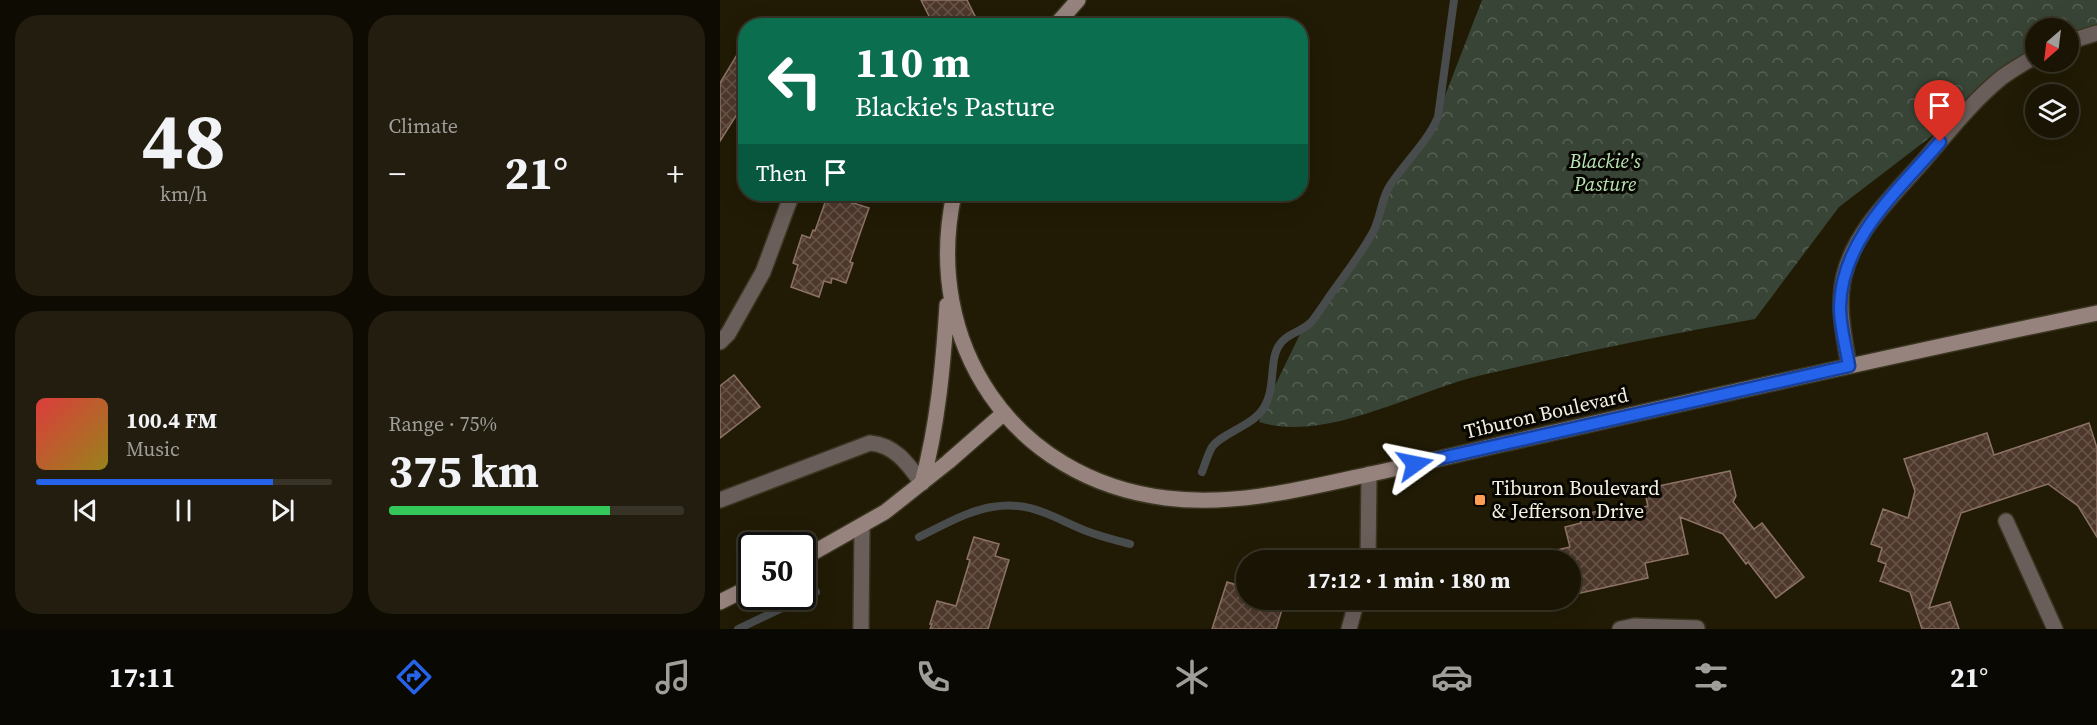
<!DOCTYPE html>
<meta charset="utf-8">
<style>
body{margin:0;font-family:"Source Serif 4",serif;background:#221d0e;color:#f1f3f6;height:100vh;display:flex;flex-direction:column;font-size:22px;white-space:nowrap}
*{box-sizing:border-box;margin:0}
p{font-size:20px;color:#9f9e9a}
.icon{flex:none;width:33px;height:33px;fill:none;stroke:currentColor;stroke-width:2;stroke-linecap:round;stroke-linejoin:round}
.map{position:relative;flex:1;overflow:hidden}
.drawer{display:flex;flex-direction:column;gap:15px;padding:15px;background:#0e0b02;width:720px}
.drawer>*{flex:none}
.guide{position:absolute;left:18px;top:18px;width:570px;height:183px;border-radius:24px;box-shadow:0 6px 24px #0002,0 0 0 2px #373326;background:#0b6e4f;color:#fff;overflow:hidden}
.needle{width:39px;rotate:208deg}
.buttons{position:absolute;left:1305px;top:18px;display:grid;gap:12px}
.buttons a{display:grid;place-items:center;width:54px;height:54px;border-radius:50%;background:#191404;box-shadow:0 6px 24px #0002,0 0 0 2px #373326;font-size:30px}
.speed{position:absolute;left:18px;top:532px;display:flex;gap:12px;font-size:30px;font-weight:700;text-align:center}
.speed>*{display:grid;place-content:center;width:78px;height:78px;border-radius:50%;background:#191404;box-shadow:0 6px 24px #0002,0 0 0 2px #373326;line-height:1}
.speed .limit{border:3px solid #111;border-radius:9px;background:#fff;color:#111}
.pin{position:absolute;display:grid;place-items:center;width:51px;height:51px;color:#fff;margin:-62px -26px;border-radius:50% 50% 50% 0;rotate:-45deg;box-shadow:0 0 6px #0007}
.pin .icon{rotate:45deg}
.me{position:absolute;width:66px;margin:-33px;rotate:78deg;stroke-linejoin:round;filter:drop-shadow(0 0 4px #0008)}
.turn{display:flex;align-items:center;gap:21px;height:126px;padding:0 18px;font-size:27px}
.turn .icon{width:78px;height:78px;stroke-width:2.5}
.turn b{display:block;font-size:42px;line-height:51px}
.then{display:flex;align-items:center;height:57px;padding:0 18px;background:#0003;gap:12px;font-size:22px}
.big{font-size:45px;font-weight:700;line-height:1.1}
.drawer .tile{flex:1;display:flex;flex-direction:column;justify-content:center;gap:9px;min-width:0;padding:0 21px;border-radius:24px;background:#221d0e}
.drawer .dial{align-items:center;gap:0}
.dial b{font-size:78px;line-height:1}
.song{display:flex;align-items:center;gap:18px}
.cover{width:72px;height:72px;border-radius:9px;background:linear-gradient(135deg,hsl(0 70% 55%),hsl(50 70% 35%))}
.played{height:6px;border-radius:3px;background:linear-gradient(90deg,#2563eb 80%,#373326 80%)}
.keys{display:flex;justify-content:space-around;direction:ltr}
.heat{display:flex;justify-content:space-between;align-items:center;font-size:33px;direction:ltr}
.charge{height:9px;border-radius:4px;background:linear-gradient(90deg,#34c759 75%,#373326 0)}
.drawer .tiles{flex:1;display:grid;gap:15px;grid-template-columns:repeat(2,1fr)}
.trip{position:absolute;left:516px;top:550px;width:345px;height:60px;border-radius:30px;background:#191404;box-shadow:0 6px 24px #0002,0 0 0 2px #373326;font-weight:700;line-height:60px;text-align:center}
.tabs{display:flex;height:96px;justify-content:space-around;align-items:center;background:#0a0802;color:#9f9e9a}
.tabs .icon{width:42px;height:42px}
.tabs .active{color:#2563eb}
.tabs b{font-size:27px;color:#f1f3f6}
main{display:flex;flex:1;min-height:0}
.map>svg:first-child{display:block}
</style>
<main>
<section class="drawer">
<div class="tiles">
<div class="tile dial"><b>48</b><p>km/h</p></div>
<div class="tile"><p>Climate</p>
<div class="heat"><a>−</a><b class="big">21°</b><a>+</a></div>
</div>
<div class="tile">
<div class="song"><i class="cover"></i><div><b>100.4 FM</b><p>Music</p></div></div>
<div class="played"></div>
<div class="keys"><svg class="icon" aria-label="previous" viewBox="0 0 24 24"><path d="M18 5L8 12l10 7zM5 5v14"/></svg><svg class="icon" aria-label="pause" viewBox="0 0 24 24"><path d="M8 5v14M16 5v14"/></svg><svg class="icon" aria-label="next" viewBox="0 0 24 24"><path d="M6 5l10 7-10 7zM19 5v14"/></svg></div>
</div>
<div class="tile"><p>Range · 75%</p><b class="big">375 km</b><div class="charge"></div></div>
</div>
</section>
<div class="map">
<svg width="1377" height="629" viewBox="0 0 1377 629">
<defs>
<pattern id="park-crowns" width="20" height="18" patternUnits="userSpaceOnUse" patternTransform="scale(1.5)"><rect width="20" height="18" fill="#384536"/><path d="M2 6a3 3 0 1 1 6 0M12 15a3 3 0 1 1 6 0" fill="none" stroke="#556053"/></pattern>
<pattern id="building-cross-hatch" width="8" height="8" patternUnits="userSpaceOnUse" patternTransform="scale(1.5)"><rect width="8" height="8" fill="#4e382c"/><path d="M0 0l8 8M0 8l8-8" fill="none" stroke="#68554a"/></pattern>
</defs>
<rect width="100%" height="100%" fill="#211b05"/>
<!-- park -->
<path fill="url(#park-crowns)" d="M 762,0 L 1377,0 L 1377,33 L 1349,42 L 1348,28 L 1316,28 L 1315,57 L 1119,207 L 1035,319 C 944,335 853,354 762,375 C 693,391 608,443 539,422 L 543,410 L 582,330 L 591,323 L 631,268 L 654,230 L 668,189 L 692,154 L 711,132 Z"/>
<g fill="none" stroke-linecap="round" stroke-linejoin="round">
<!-- stream -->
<path stroke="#494c4c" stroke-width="8" d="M 482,472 C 485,464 488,454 492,447 C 502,433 532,426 543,409 C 557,388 548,360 560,344 C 568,332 584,332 593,320 C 599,312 605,303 611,294 C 626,273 642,253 654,230 C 661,216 661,200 669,187 C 684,163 707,143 718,117 L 734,0
M 199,537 C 222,526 247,511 272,507 C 312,500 335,519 369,532 C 382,537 396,540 410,544
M 18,629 L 96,592"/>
</g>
<!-- building -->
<path fill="url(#building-cross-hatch)" stroke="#8d7366" stroke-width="1.5" d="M 201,0 L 247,0 L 260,26 L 214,26 Z
M 26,40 L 26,100 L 0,141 L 0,83 Z
M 108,194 L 133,194 L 130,202 L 149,208 L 130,262 L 133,263 L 126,283 L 112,278 L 111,283 L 104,281 L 99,297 L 71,287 L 78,265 L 73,263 L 82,235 L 90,238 L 93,230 L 95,231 Z
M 14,375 L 40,407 L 0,438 L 0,386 Z
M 1369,423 L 1377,448 L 1377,537 L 1358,506 L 1328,484 L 1241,513 L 1209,608 L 1230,602 L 1239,629 L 1202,629 L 1190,592 L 1160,581 L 1166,564 L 1158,561 L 1162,548 L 1151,544 L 1163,509 L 1188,518 L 1195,491 L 1184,459 L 1267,433 L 1274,455 Z
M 1010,471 L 1016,496 L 1013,502 L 1034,529 L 1042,523 L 1084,577 L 1056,598 L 1028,562 L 1026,564 L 1003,534 L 960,517 L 968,554 L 925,563 L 928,578 L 860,593 L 859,587 L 850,589 L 850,561 L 788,561 L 850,547 L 845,527 L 861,523 L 860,515 L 888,509 L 889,515 L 928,506 L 924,489 Z
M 254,537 L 279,544 L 275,556 L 289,560 L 268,629 L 210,629 L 212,624 L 210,624 L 217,601 L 236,606 L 250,560 L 247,559 Z
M 526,580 L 526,600 L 565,600 L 556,629 L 492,629 L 507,582 L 524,587 Z
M 712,600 L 769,600 L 713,610 Z"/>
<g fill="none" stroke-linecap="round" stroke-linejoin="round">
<!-- street casing -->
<g stroke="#3a3520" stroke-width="18">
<path id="street" d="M 1348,42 L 1377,33
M 0,342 L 8,334 L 43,272 L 72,194
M 1129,366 C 1124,336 1117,306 1124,276 C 1135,229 1176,193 1206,158 C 1230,130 1253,101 1281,78 C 1292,70 1304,63 1316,56
M 0,500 L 150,443 C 175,445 188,464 202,483
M 1286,521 L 1335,629
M 648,561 L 649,474
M 141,629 L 142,526
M 629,629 L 637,600
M 900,629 L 914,626 L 977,628"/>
</g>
<!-- secondary casing -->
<g stroke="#3a3520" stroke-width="18">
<path id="secondary" d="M 335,26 L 358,0
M 234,194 C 202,343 292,479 446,498 C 509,506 575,491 637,477 C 684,467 731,456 778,445 C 977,400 1177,354 1377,313
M 202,483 C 218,424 223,366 227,305
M 82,559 L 165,512 L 228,462 L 284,413
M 0,602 L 32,586"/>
</g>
<!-- street -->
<use href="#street" stroke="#6a5e5a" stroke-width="15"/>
<!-- secondary -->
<use href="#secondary" stroke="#97837e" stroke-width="15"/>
</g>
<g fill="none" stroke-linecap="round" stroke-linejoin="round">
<!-- route casing -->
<g stroke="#184099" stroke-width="15">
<path id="route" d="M 695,464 L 1129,366 C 1126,347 1120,327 1120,307 C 1121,239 1179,190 1220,142"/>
</g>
<!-- route -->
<use href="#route" stroke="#2563eb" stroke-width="10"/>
</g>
<!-- markers -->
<rect fill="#fd9d55" stroke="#080601" stroke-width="2" x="754" y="494" width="12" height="12" rx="3"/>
<g text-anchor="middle" stroke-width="6" stroke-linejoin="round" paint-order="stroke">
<!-- park labels -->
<g font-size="20" font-style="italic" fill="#bae6b6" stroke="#080601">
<text x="885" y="168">Blackie's<tspan x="885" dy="23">Pasture</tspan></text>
</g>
<!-- street labels -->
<g font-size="20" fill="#f4f1e3" stroke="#080601">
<text transform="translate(826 413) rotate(-13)" y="7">Tiburon Boulevard</text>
</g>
<!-- poi labels -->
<g font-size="20" fill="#f4f1e3" stroke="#080601" text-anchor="start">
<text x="772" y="495">Tiburon Boulevard<tspan x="772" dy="23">&amp; Jefferson Drive</tspan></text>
</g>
</g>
</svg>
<div class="buttons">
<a><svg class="needle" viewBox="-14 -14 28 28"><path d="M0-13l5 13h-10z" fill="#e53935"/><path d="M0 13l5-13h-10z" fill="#9f9e9a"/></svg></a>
<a><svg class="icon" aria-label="layers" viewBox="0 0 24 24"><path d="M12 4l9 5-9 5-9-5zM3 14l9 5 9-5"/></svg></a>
</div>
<div class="speed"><div class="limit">50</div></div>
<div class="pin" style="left:1220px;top:142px;background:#d93025"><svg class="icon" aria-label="arrive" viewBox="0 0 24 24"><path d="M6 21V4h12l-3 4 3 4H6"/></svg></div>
<svg class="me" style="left:695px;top:464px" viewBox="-20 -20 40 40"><path d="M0-17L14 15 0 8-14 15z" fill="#2563eb" stroke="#fff" stroke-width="4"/></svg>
<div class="trip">17:12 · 1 min · 180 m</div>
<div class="guide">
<div class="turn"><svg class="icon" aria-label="left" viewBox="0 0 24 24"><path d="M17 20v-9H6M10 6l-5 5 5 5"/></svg><div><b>110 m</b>Blackie's Pasture</div></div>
<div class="then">Then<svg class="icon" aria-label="arrive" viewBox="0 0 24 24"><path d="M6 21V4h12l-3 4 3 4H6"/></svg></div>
</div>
</div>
</main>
<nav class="tabs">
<b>17:11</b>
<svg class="icon active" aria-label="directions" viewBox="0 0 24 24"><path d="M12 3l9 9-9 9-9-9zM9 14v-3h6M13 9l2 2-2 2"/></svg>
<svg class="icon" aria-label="music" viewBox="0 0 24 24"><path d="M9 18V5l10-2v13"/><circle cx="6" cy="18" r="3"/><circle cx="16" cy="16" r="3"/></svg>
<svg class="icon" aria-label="phone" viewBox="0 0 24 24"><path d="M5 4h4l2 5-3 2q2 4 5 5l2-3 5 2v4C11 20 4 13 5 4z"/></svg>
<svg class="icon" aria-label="climate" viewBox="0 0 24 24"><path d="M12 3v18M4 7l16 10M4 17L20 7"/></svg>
<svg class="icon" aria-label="car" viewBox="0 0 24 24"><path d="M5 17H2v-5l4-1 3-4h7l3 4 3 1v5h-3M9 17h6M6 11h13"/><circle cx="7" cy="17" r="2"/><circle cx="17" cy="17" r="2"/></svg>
<svg class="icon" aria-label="filters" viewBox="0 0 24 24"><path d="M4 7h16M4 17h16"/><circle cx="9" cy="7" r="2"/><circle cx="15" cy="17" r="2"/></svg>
<b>21°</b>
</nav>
